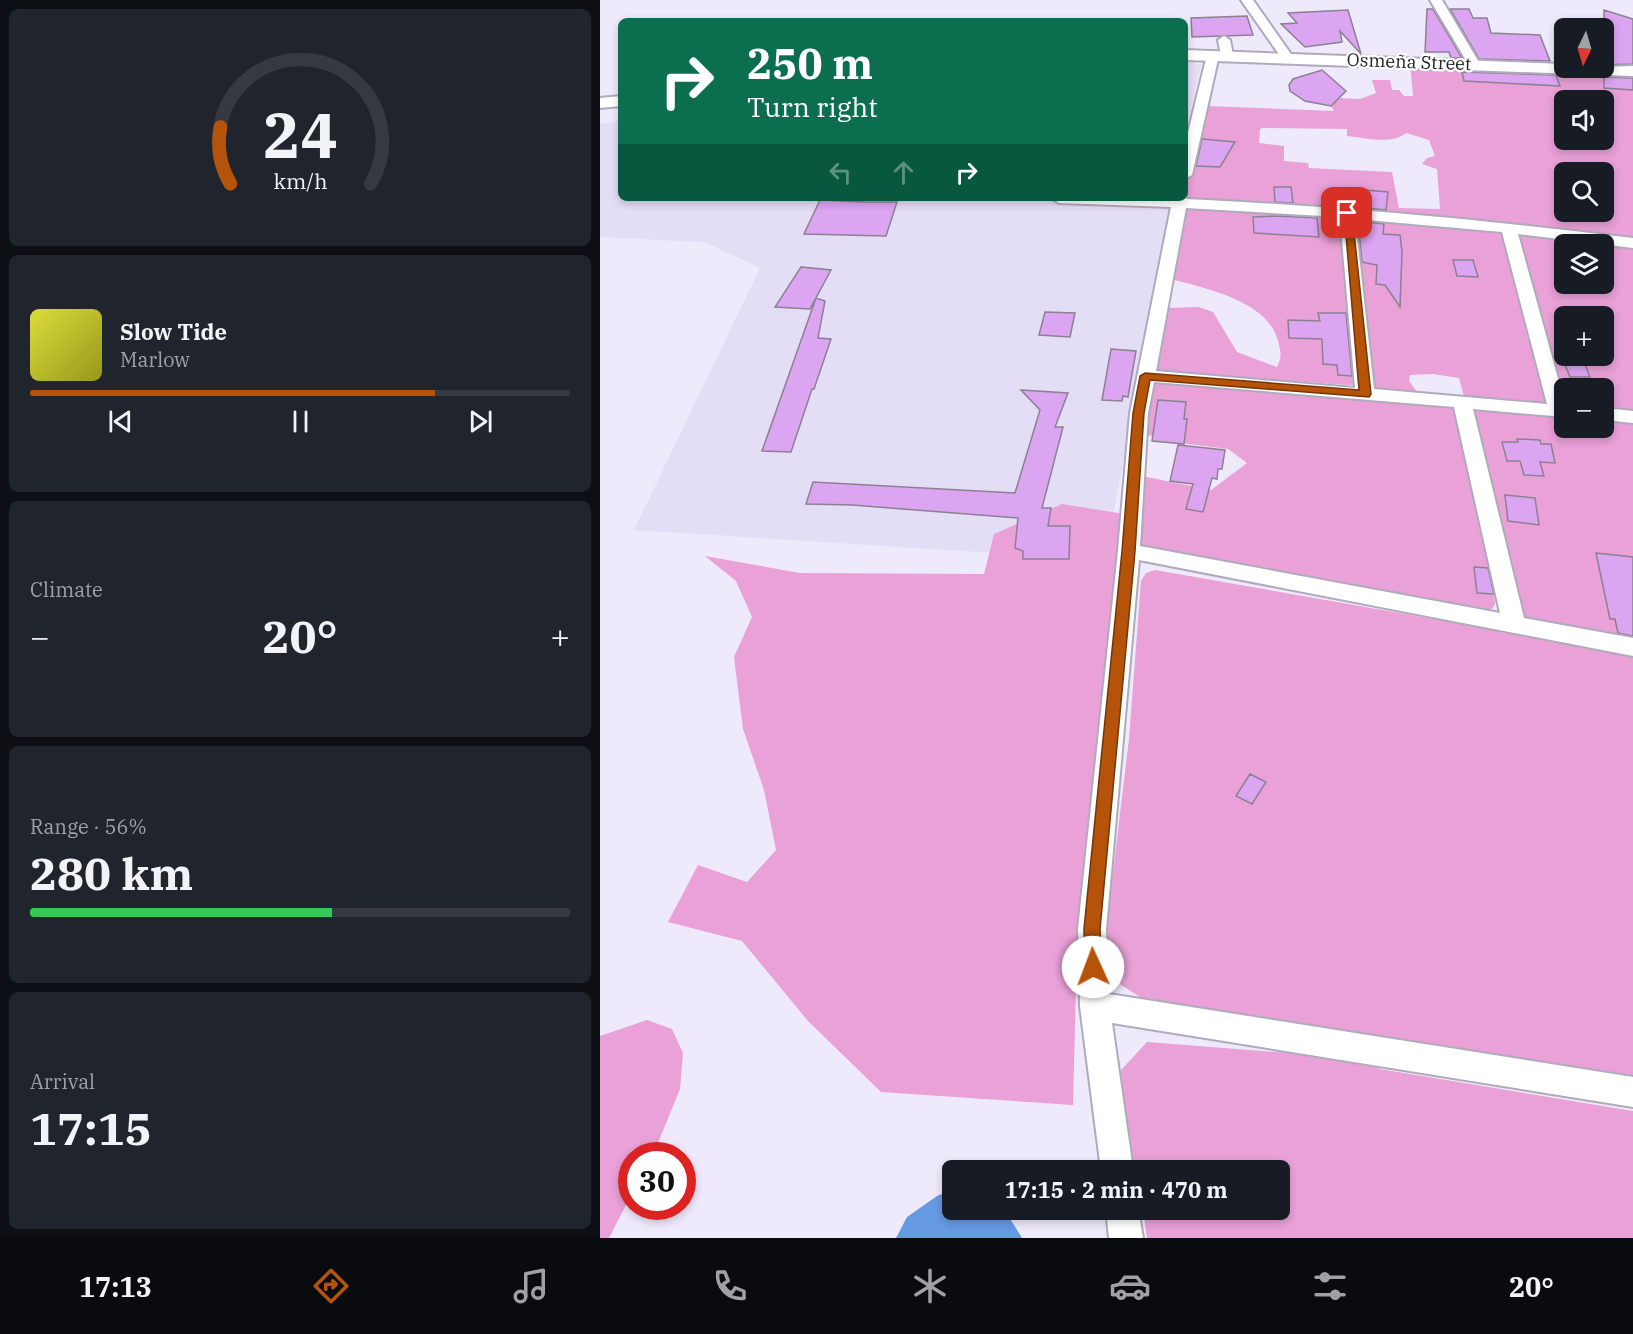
<!DOCTYPE html>
<meta charset="utf-8">
<style>
body{margin:0;font-family:"IBM Plex Serif",serif;background:#20242c;color:#f1f3f6;height:100vh;display:flex;flex-direction:column;font-size:22px;white-space:nowrap}
*{box-sizing:border-box;margin:0}
p{font-size:20px;color:#9ea1a6}
.icon{flex:none;width:33px;height:33px;fill:none;stroke:currentColor;stroke-width:2;stroke-linecap:round;stroke-linejoin:round}
.map{position:relative;flex:1;overflow:hidden}
.sheet{display:flex;flex-direction:column;gap:9px;padding:9px;background:#0d0f14;width:600px}
.sheet>*{flex:none}
.guide{position:absolute;left:18px;top:18px;width:570px;height:183px;border-radius:9px;box-shadow:0 3px 9px #0003;background:#0b6e4f;color:#fff;overflow:hidden}
.needle{width:39px;rotate:185deg}
.buttons{position:absolute;left:954px;top:18px;display:grid;gap:12px}
.buttons a{display:grid;place-items:center;width:60px;height:60px;border-radius:9px;background:#171b24;box-shadow:0 3px 9px #0003;font-size:30px}
.speed{position:absolute;left:18px;top:1142px;display:flex;gap:12px;font-size:30px;font-weight:700;text-align:center}
.speed>*{display:grid;place-content:center;width:78px;height:78px;border-radius:50%;background:#171b24;box-shadow:0 3px 9px #0003;line-height:1}
.speed .limit{border:9px solid #d22;background:#fff;color:#111}
.pin{position:absolute;display:grid;place-items:center;width:51px;height:51px;color:#fff;margin:-26px;border-radius:12px;box-shadow:0 3px 9px #0006}
.me{position:absolute;width:66px;margin:-33px;rotate:358deg;stroke-linejoin:round;filter:drop-shadow(0 0 4px #0008)}
.turn{display:flex;align-items:center;gap:21px;height:126px;padding:0 30px;font-size:27px}
.turn .icon{width:78px;height:78px;stroke-width:2.5}
.turn b{display:block;font-size:42px;line-height:51px}
.lanes{display:flex;align-items:center;height:57px;padding:0 30px;background:#0003;justify-content:center;gap:30px;direction:ltr}
.lanes .off{opacity:.35}
.big{font-size:45px;font-weight:700;line-height:1.1}
.sheet .tile{flex:1;display:flex;flex-direction:column;justify-content:center;gap:9px;min-width:0;padding:0 21px;border-radius:9px;background:#20242c}
.sheet .dial{align-items:center;gap:0}
.dial svg{height:156px;overflow:visible;fill:none;stroke:#363941;stroke-width:7;stroke-linecap:round;text-anchor:middle}
.dial text{fill:#f1f3f6;stroke:none}
.song{display:flex;align-items:center;gap:18px}
.cover{width:72px;height:72px;border-radius:9px;background:linear-gradient(135deg,hsl(60 70% 55%),hsl(60 70% 35%))}
.played{height:6px;border-radius:3px;background:linear-gradient(90deg,#b45309 75%,#363941 75%)}
.keys{display:flex;justify-content:space-around;direction:ltr}
.heat{display:flex;justify-content:space-between;align-items:center;font-size:33px;direction:ltr}
.charge{height:9px;border-radius:4px;background:linear-gradient(90deg,#34c759 56%,#363941 0)}
.trip{position:absolute;left:342px;top:1160px;width:348px;height:60px;border-radius:9px;background:#171b24;box-shadow:0 3px 9px #0003;font-weight:700;line-height:60px;text-align:center}
.menu{display:flex;height:96px;justify-content:space-around;align-items:center;background:#090b0e;color:#9ea1a6}
.menu .icon{width:42px;height:42px}
.menu .selected{color:#b45309}
.menu b{font-size:27px;color:#f1f3f6}
main{display:flex;flex:1;min-height:0}
.map>svg:first-child{display:block}
</style>
<main>
<section class="sheet">
<div class="tile dial"><svg viewBox="0 0 100 80">
<path d="M14 69A42 42 0 1 1 86 69"/>
<path d="M14 69A42 42 0 0 1 9 40" stroke="#b45309"/>
<text x="50" y="56" font-size="32" font-weight="700">24</text>
<text x="50" y="72" font-size="11">km/h</text>
</svg></div>
<div class="tile">
<div class="song"><i class="cover"></i><div><b>Slow Tide</b><p>Marlow</p></div></div>
<div class="played"></div>
<div class="keys"><svg class="icon" aria-label="previous" viewBox="0 0 24 24"><path d="M18 5L8 12l10 7zM5 5v14"/></svg><svg class="icon" aria-label="pause" viewBox="0 0 24 24"><path d="M8 5v14M16 5v14"/></svg><svg class="icon" aria-label="next" viewBox="0 0 24 24"><path d="M6 5l10 7-10 7zM19 5v14"/></svg></div>
</div>
<div class="tile"><p>Climate</p>
<div class="heat"><a>−</a><b class="big">20°</b><a>+</a></div>
</div>
<div class="tile"><p>Range · 56%</p><b class="big">280 km</b><div class="charge"></div></div>
<div class="tile"><p>Arrival</p><b class="big">17:15</b></div>
</section>
<div class="map">
<svg width="1033" height="1238" viewBox="0 0 1033 1238">
<rect width="100%" height="100%" fill="#eeeafc"/>
<!-- built -->
<path fill="#e3ddf6" d="M 592,62 L 601,65 L 585,135 L 585,63 Z
M 21,121 L 21,198 L 572,198 L 505,560 L 34,530 L 160,268 L 104,242 L 0,237 L 0,124 Z"/>
<!-- green -->
<path fill="#e9a1d7" fill-rule="evenodd" d="M 810,63 L 1033,73 L 1033,238 L 827,216 L 588,199 L 585,193 L 607,106 L 734,111 L 731,106 L 739,98 L 760,99 L 776,93 L 772,80 L 790,80 L 792,90 L 799,90 L 804,96 L 813,96 ZM 964,100 L 1004,100 L 1004,140 L 964,140 ZM 663,128 L 747,129 L 747,136 C 765,138 792,145 806,133 L 829,140 L 835,156 L 827,158 L 822,164 L 837,169 L 840,209 L 799,208 L 792,172 L 709,168 L 708,163 L 684,161 L 684,146 L 659,143 L 660,129 ZM 964,172 L 1004,172 L 1004,212 L 964,212 Z
M 581,205 L 739,217 L 762,386 L 552,371 L 564,308 L 599,307 L 613,312 L 637,352 L 677,367 C 682,357 681,352 678,341 C 668,300 603,288 568,278 Z
M 755,216 L 901,230 L 951,405 L 865,400 L 859,378 L 833,374 L 810,375 L 809,381 L 820,396 L 775,391 L 771,387 L 754,239 Z
M 914,231 L 1033,244 L 1033,412 L 1004,410 L 1004,388 L 964,388 L 963,407 ZM 964,244 L 1004,244 L 1004,284 L 964,284 ZM 964,316 L 1004,316 L 1004,356 L 964,356 Z
M 564,382 L 853,408 L 861,414 L 885,522 L 895,604 L 892,609 L 885,611 L 537,547 L 542,476 L 611,490 L 647,463 L 628,449 L 580,443 L 544,434 L 551,384 Z
M 870,408 L 964,417 L 964,428 L 1004,428 L 1004,421 L 1033,423 L 1033,641 L 921,619 Z
M 462,504 L 524,514 L 477,946 L 473,1105 L 281,1092 L 208,1021 L 142,941 L 68,922 L 98,865 L 147,882 L 176,850 L 164,790 L 143,729 L 134,657 L 152,617 L 136,581 L 105,556 L 200,573 L 384,574 L 394,534 Z
M 555,570 L 1033,654 L 1033,1079 L 548,1002 L 521,985 L 503,955 L 529,739 L 541,581 L 546,573 Z
M 47,1020 L 72,1029 L 83,1053 L 80,1089 L 53,1155 L 32,1155 L 31,1195 L 9,1238 L 0,1238 L 0,1036 Z
M 547,1042 L 767,1059 L 780,1069 L 1033,1111 L 1033,1238 L 547,1238 L 543,1209 L 680,1209 L 680,1170 L 535,1170 L 524,1122 L 521,1070 Z"/>
<!-- water -->
<path fill="#669ae3" d="M 352,1190 L 352,1209 L 404,1209 L 422,1238 L 296,1238 L 307,1217 L 337,1196 Z"/>
<!-- building -->
<path fill="#dca5f2" stroke="#8b8190" stroke-width="1.5" d="M 827,9 L 833,9 L 862,58 L 851,58 L 849,52 L 825,52 Z
M 850,9 L 869,9 L 873,18 L 887,18 L 891,33 L 940,35 L 950,61 L 879,59 Z
M 748,10 L 761,54 L 740,31 L 742,42 L 705,47 L 681,24 L 697,23 L 688,13 Z
M 1004,10 L 1033,19 L 1033,64 L 1004,65 Z
M 647,16 L 653,35 L 592,37 L 591,18 Z
M 722,70 L 746,91 L 731,106 L 705,101 L 690,91 L 689,85 L 693,79 Z
M 862,72 L 956,75 L 960,86 L 864,81 Z
M 1004,77 L 1033,78 L 1033,90 L 1004,88 Z
M 602,139 L 635,142 L 620,167 L 596,166 Z
M 674,187 L 691,187 L 693,203 L 675,202 Z
M 765,190 L 788,192 L 786,210 L 755,207 L 755,197 L 764,197 Z
M 220,200 L 265,202 L 297,202 L 286,236 L 204,234 Z
M 676,216 L 717,218 L 719,237 L 654,233 L 653,217 Z
M 758,221 L 784,224 L 783,234 L 800,235 L 802,252 L 800,307 L 785,285 L 776,284 L 777,265 L 762,262 Z
M 853,260 L 873,260 L 878,277 L 857,276 Z
M 201,267 L 231,270 L 210,309 L 175,307 Z
M 216,298 L 225,301 L 218,338 L 231,339 L 214,389 L 212,389 L 191,452 L 162,451 Z
M 445,312 L 475,313 L 470,337 L 439,335 Z
M 718,313 L 746,313 L 752,376 L 738,375 L 737,365 L 723,364 L 722,339 L 689,338 L 688,320 L 720,321 Z
M 511,349 L 536,351 L 528,397 L 523,396 L 522,401 L 502,400 Z
M 962,357 L 982,357 L 990,377 L 970,377 Z
M 421,390 L 468,393 L 455,427 L 463,427 L 442,508 L 451,508 L 448,526 L 470,526 L 469,559 L 423,559 L 423,551 L 415,548 L 418,518 L 252,505 L 206,504 L 213,482 L 415,493 L 440,410 Z
M 558,400 L 586,402 L 584,419 L 587,419 L 584,444 L 552,441 Z
M 917,439 L 940,440 L 941,444 L 951,444 L 955,463 L 940,462 L 944,476 L 924,475 L 920,461 L 907,461 L 902,442 L 918,442 Z
M 578,445 L 625,450 L 622,469 L 618,469 L 617,479 L 612,478 L 603,512 L 586,509 L 593,484 L 570,481 Z
M 905,495 L 935,498 L 939,525 L 908,521 Z
M 996,553 L 1033,557 L 1033,636 L 1018,633 L 1015,619 L 1010,619 Z
M 874,567 L 888,568 L 894,594 L 877,593 Z
M 650,774 L 666,782 L 652,804 L 636,796 Z"/>
<g fill="none" stroke-linecap="round" stroke-linejoin="round">
<!-- minor casing -->
<g stroke="#afabbc" stroke-width="4">
<path id="minor" d="M 641,0 L 653,0 L 693,57 L 691,60 L 683,60 Z
M 830,0 L 842,0 L 880,64 L 878,67 L 870,67 Z
M 624,36 L 630,40 L 633,55 L 627,59 L 621,55 L 618,40 Z
M 613,51 L 619,55 L 592,175 L 585,179 L 585,145 L 607,55 Z
M 585,195 L 587,199 C 737,206 885,220 1033,238 L 1033,248 L 918,234 L 964,400 L 964,417 L 873,409 L 924,618 L 1033,638 L 1033,656 L 539,560 L 506,929 L 509,994 L 1033,1077 L 1033,1107 L 512,1023 L 533,1170 L 501,1170 L 480,1006 L 478,929 L 518,551 L 530,413 L 571,207 L 459,203 L 451,198 L 585,198 ZM 586,208 L 740,217 L 755,388 L 556,371 ZM 755,219 L 902,232 L 947,404 L 774,389 ZM 554,382 L 854,407 L 900,613 L 540,546 L 548,413 Z
M 1004,408 L 1033,411 L 1033,423 L 1004,420 Z
M 506,1209 L 538,1209 L 543,1238 L 509,1238 Z"/>
</g>
<!-- major casing -->
<g stroke="#afabbc" stroke-width="4">
<path id="major" d="M 585,50 L 964,64 L 964,68 L 1033,66 L 1033,76 L 585,60 Z
M 21,96 L 21,106 L 0,108 L 0,98 Z"/>
</g>
<!-- minor -->
<use href="#minor" fill="#fff" fill-rule="evenodd"/>
<!-- major -->
<use href="#major" fill="#fff" fill-rule="evenodd"/>
</g>
<!-- route -->
<path fill="#b45309" stroke="#753606" stroke-width="1.5" d="M 744,211 L 752,213 L 771,394 L 769,397 L 550,380 L 544,413 L 535,551 L 500,929 L 502,967 L 499,973 L 493,975 L 487,973 L 485,967 L 484,929 L 522,551 L 533,413 L 540,376 L 545,373 L 759,390 Z"/>
<g text-anchor="middle" stroke-width="4.5" stroke-linejoin="round" paint-order="stroke">
<!-- far-street labels -->
<g font-size="18" fill="#242329" stroke="#fff">
<text transform="translate(809 62) rotate(2)" y="6">Osmeña Street</text>
</g>
</g>
</svg>
<div class="buttons">
<a><svg class="needle" viewBox="-14 -14 28 28"><path d="M0-13l5 13h-10z" fill="#e53935"/><path d="M0 13l5-13h-10z" fill="#9ea1a6"/></svg></a>
<a><svg class="icon" aria-label="sound" viewBox="0 0 24 24"><path d="M4 9h4l5-4v14l-5-4H4zM17 9q2 3 0 6"/></svg></a>
<a><svg class="icon" aria-label="search" viewBox="0 0 24 24"><circle cx="10" cy="10" r="6"/><path d="M15 15l6 6"/></svg></a>
<a><svg class="icon" aria-label="layers" viewBox="0 0 24 24"><path d="M12 4l9 5-9 5-9-5zM3 14l9 5 9-5"/></svg></a>
<a>+</a>
<a>−</a>
</div>
<div class="speed"><div class="limit">30</div></div>
<div class="pin" style="left:747px;top:213px;background:#d93025"><svg class="icon" aria-label="arrive" viewBox="0 0 24 24"><path d="M6 21V4h12l-3 4 3 4H6"/></svg></div>
<svg class="me" style="left:493px;top:967px" viewBox="-20 -20 40 40"><circle r="19" fill="#fff"/><path d="M0-13L10 11 0 6-10 11z" fill="#b45309"/></svg>
<div class="trip">17:15 · 2 min · 470 m</div>
<div class="guide">
<div class="turn"><svg class="icon" aria-label="right" viewBox="0 0 24 24"><path d="M7 20v-9h11M14 6l5 5-5 5"/></svg><div><b>250 m</b>Turn right</div></div>
<div class="lanes"><svg class="icon off" aria-label="left" viewBox="0 0 24 24"><path d="M17 20v-9H6M10 6l-5 5 5 5"/></svg><svg class="icon off" aria-label="ahead" viewBox="0 0 24 24"><path d="M12 20V5M6 11l6-6 6 6"/></svg><svg class="icon" aria-label="right" viewBox="0 0 24 24"><path d="M7 20v-9h11M14 6l5 5-5 5"/></svg></div>
</div>
</div>
</main>
<nav class="menu">
<b>17:13</b>
<svg class="icon selected" aria-label="directions" viewBox="0 0 24 24"><path d="M12 3l9 9-9 9-9-9zM9 14v-3h6M13 9l2 2-2 2"/></svg>
<svg class="icon" aria-label="music" viewBox="0 0 24 24"><path d="M9 18V5l10-2v13"/><circle cx="6" cy="18" r="3"/><circle cx="16" cy="16" r="3"/></svg>
<svg class="icon" aria-label="phone" viewBox="0 0 24 24"><path d="M5 4h4l2 5-3 2q2 4 5 5l2-3 5 2v4C11 20 4 13 5 4z"/></svg>
<svg class="icon" aria-label="climate" viewBox="0 0 24 24"><path d="M12 3v18M4 7l16 10M4 17L20 7"/></svg>
<svg class="icon" aria-label="car" viewBox="0 0 24 24"><path d="M5 17H2v-5l4-1 3-4h7l3 4 3 1v5h-3M9 17h6M6 11h13"/><circle cx="7" cy="17" r="2"/><circle cx="17" cy="17" r="2"/></svg>
<svg class="icon" aria-label="filters" viewBox="0 0 24 24"><path d="M4 7h16M4 17h16"/><circle cx="9" cy="7" r="2"/><circle cx="15" cy="17" r="2"/></svg>
<b>20°</b>
</nav>
